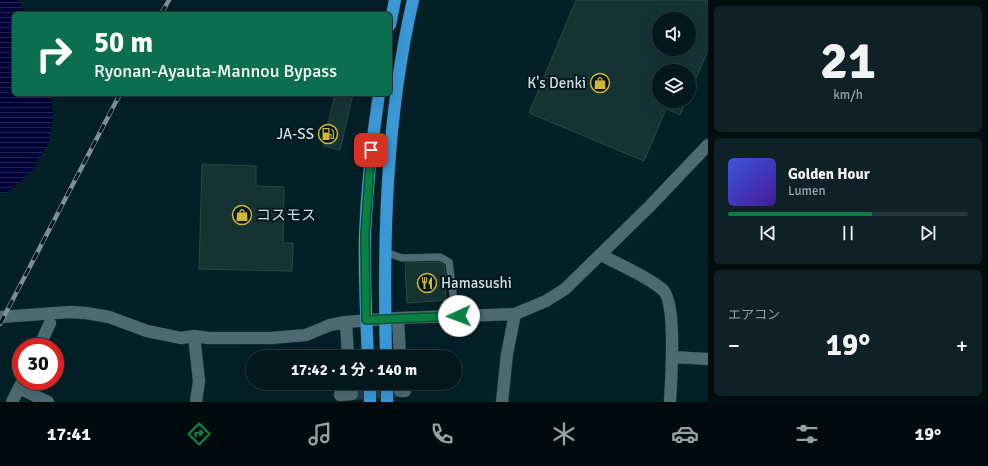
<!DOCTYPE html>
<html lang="ja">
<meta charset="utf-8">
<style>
body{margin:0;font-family:Signika,"Noto Sans JP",sans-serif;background:#0d2126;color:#f1f3f6;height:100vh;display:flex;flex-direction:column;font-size:15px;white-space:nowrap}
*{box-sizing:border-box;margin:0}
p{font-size:13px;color:#97a0a4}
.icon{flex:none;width:22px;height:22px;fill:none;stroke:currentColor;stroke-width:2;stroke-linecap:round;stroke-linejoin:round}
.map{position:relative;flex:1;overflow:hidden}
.panel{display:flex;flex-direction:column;gap:6px;padding:6px;background:#020d10;width:280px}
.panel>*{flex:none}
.banner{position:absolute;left:12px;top:12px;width:380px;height:84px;border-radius:6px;box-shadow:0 4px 16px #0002,0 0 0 1px #24373b;background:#0b6e4f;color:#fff;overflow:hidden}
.buttons{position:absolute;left:652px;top:12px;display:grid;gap:8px}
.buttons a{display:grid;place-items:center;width:44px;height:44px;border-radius:50%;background:#03181d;box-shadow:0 4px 16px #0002,0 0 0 1px #24373b;font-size:20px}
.speed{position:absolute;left:12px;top:338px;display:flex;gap:8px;font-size:20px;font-weight:700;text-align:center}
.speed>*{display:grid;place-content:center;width:52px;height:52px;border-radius:50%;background:#03181d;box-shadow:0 4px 16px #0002,0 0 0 1px #24373b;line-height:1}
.speed .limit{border:6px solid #d22;background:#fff;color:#111}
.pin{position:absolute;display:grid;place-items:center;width:34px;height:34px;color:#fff;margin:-17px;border-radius:8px;box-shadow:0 2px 6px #0006}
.me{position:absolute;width:44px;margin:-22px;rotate:268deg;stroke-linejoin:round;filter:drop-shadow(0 0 3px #0008)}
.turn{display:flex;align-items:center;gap:14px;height:84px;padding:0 16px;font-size:18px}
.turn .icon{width:52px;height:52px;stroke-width:2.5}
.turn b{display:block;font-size:28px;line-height:34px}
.big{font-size:30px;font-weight:700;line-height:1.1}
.panel .card{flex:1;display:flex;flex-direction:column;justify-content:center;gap:6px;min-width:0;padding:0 14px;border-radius:6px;background:#0d2126}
.panel .dial{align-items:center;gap:0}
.dial b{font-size:52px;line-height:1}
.song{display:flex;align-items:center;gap:12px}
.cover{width:48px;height:48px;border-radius:6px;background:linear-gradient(135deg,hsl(230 70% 55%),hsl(260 70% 35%))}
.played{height:4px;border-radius:2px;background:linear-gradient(90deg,#0b8043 60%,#24373b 60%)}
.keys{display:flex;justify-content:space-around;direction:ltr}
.heat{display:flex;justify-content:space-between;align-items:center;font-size:22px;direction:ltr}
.trip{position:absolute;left:246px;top:350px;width:216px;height:40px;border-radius:20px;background:#03181d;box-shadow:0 4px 16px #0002,0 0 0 1px #24373b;font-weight:700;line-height:40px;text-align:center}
.tab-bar{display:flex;height:64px;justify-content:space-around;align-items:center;background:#010a0c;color:#97a0a4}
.tab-bar .icon{width:28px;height:28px}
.tab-bar .selected{color:#0b8043}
.tab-bar b{font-size:18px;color:#f1f3f6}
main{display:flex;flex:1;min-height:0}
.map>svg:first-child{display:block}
</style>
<main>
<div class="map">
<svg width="708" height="402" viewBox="0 0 708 402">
<defs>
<pattern id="water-rules" width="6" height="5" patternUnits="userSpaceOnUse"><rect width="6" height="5" fill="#010038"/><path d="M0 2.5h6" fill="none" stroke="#252555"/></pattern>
</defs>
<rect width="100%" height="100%" fill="#042027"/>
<!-- water -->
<path fill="url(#water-rules)" d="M 0,0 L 18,0 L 26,14 L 14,14 L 14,94 L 50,94 L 53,115 L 49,142 L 31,172 L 5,194 L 0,192 Z"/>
<!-- building -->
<path fill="#153332" stroke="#294746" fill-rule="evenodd" d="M 576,0 L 708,0 L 708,50 L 689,95 L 689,71 L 659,71 L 659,101 L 686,101 L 680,115 L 666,109 L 644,161 L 529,113 ZM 659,19 L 689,19 L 689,49 L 659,49 Z
M 335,94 L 353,94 L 340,150 L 323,146 Z
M 202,164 L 256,166 L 256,186 L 284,187 L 283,243 L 293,243 L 292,271 L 199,269 Z
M 439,262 L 444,265 L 447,289 L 445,289 L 446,300 L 407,303 L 405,263 Z"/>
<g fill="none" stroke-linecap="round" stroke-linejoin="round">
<!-- street-tunnel -->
<path stroke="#223c43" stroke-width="12" stroke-dasharray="12 6" stroke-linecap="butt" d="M 352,394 L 397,391"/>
<!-- lane casing -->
<g stroke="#2d383d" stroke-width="8">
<path id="lane" d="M 385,252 L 402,258 L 440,257 L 449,262 L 454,302 L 459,316"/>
</g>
<!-- street casing -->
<g stroke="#2d383d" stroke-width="13">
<path id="street" d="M 601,255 C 618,264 649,277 663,290 C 677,304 671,381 670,402
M 0,317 L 70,312 L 86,313 L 109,317 L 147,331 L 181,338 L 194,336 L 209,338 L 271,338 L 306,335 L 330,325 L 346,322 L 398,318 L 515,314 L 546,301 L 565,289 L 649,207 L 708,145
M 398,318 L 400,357
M 346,322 L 348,357
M 194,336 L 199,381 L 196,402
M 39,347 L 50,323
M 673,357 L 708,359
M 343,383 L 340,395 L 352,394
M 19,388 L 48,402
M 400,391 L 405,391 L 405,383
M 12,402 L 22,382
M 502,402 L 507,354 L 515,314"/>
</g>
<!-- highway casing -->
<g stroke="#2d383d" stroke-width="13">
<path id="highway" d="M 390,25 L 395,0
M 368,357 C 366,316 364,275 365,234 C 367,188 372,140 379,94
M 386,357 C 383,238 386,117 413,0
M 370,383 L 370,402
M 387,383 L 387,402"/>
</g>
<!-- lane -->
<use href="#lane" stroke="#4d6a72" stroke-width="7"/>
<!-- street -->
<use href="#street" stroke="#4d6a72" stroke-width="12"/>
<!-- highway -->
<use href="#highway" stroke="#3998d5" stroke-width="12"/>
<!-- rail casing -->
<g stroke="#7c9197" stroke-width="4.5">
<path id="rail" d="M 161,14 L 169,0
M 0,324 L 120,94"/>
</g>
<!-- rail -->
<use href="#rail" stroke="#00171d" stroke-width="3" stroke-dasharray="9" stroke-linecap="butt"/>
</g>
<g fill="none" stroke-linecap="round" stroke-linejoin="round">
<!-- route casing -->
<g stroke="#07532c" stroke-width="10">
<path id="route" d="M 371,150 L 365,235 L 366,320 L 459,316"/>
</g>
<!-- route -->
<use href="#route" stroke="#0b8043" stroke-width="7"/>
</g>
<!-- icons -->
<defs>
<g id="shop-ring" transform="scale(1)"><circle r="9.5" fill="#00171d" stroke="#d4b635" stroke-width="1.5"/><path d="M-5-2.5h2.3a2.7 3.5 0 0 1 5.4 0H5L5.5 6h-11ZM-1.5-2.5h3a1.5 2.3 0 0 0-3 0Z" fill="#d4b635"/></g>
<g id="fuel-ring" transform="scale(1)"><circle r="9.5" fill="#00171d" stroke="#d4b635" stroke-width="1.5"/><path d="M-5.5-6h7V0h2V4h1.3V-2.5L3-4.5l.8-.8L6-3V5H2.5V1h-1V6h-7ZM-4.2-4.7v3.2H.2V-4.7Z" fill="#d4b635"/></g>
<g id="restaurant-ring" transform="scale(1)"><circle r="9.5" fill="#00171d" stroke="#d4b635" stroke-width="1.5"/><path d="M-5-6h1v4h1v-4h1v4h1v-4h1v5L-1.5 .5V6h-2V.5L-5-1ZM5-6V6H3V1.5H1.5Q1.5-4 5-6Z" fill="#d4b635"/></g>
</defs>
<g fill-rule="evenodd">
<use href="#shop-ring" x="600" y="83"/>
<use href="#fuel-ring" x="328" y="134"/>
<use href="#shop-ring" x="242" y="215"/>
<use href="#restaurant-ring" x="427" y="283"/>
</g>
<g text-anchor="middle" stroke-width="4" stroke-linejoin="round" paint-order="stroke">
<!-- poi labels -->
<g font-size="15" fill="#cedee3" stroke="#00171d" text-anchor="end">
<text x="586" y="88">K's Denki</text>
<text x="314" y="139">JA-SS</text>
<text x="256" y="220" text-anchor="start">コスモス</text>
<text x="441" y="288" text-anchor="start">Hamasushi</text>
</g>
</g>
</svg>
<div class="buttons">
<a><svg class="icon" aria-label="sound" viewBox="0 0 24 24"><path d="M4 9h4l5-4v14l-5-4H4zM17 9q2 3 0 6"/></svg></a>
<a><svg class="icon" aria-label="layers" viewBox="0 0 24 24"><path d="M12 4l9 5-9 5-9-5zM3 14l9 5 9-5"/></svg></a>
</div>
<div class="speed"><div class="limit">30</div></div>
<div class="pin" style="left:371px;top:150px;background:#d93025"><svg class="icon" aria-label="arrive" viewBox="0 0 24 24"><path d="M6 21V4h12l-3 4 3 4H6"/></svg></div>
<svg class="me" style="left:459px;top:316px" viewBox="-20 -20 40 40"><circle r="19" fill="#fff"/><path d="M0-13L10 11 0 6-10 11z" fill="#0b8043"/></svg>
<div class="trip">17:42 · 1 分 · 140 m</div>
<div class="banner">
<div class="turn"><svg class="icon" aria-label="right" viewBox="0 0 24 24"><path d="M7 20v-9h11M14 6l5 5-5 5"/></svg><div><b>50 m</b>Ryonan-Ayauta-Mannou Bypass</div></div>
</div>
</div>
<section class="panel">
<div class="card dial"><b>21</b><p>km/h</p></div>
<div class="card">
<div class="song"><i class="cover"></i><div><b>Golden Hour</b><p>Lumen</p></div></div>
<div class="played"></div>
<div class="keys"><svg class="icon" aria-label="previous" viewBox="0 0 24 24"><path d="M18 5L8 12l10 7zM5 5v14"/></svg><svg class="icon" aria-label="pause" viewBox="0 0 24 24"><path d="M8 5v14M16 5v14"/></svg><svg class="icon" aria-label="next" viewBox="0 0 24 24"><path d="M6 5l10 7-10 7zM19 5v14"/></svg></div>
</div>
<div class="card"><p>エアコン</p>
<div class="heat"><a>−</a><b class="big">19°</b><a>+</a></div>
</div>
</section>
</main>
<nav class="tab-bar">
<b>17:41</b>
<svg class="icon selected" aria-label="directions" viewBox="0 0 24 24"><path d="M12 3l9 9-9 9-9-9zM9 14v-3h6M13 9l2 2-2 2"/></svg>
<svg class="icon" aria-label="music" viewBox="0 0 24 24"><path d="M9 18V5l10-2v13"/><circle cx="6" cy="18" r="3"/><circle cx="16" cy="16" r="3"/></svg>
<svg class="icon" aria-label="phone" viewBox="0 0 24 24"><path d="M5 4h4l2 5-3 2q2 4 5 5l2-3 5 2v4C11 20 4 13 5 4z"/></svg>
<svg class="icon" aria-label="climate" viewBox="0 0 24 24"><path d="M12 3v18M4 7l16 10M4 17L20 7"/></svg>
<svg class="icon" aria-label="car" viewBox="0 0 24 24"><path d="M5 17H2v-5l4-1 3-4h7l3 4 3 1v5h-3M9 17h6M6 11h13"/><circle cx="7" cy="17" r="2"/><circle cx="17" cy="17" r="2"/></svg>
<svg class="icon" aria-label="filters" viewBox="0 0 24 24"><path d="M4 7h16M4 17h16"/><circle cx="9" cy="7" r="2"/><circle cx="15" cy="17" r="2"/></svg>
<b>19°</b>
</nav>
